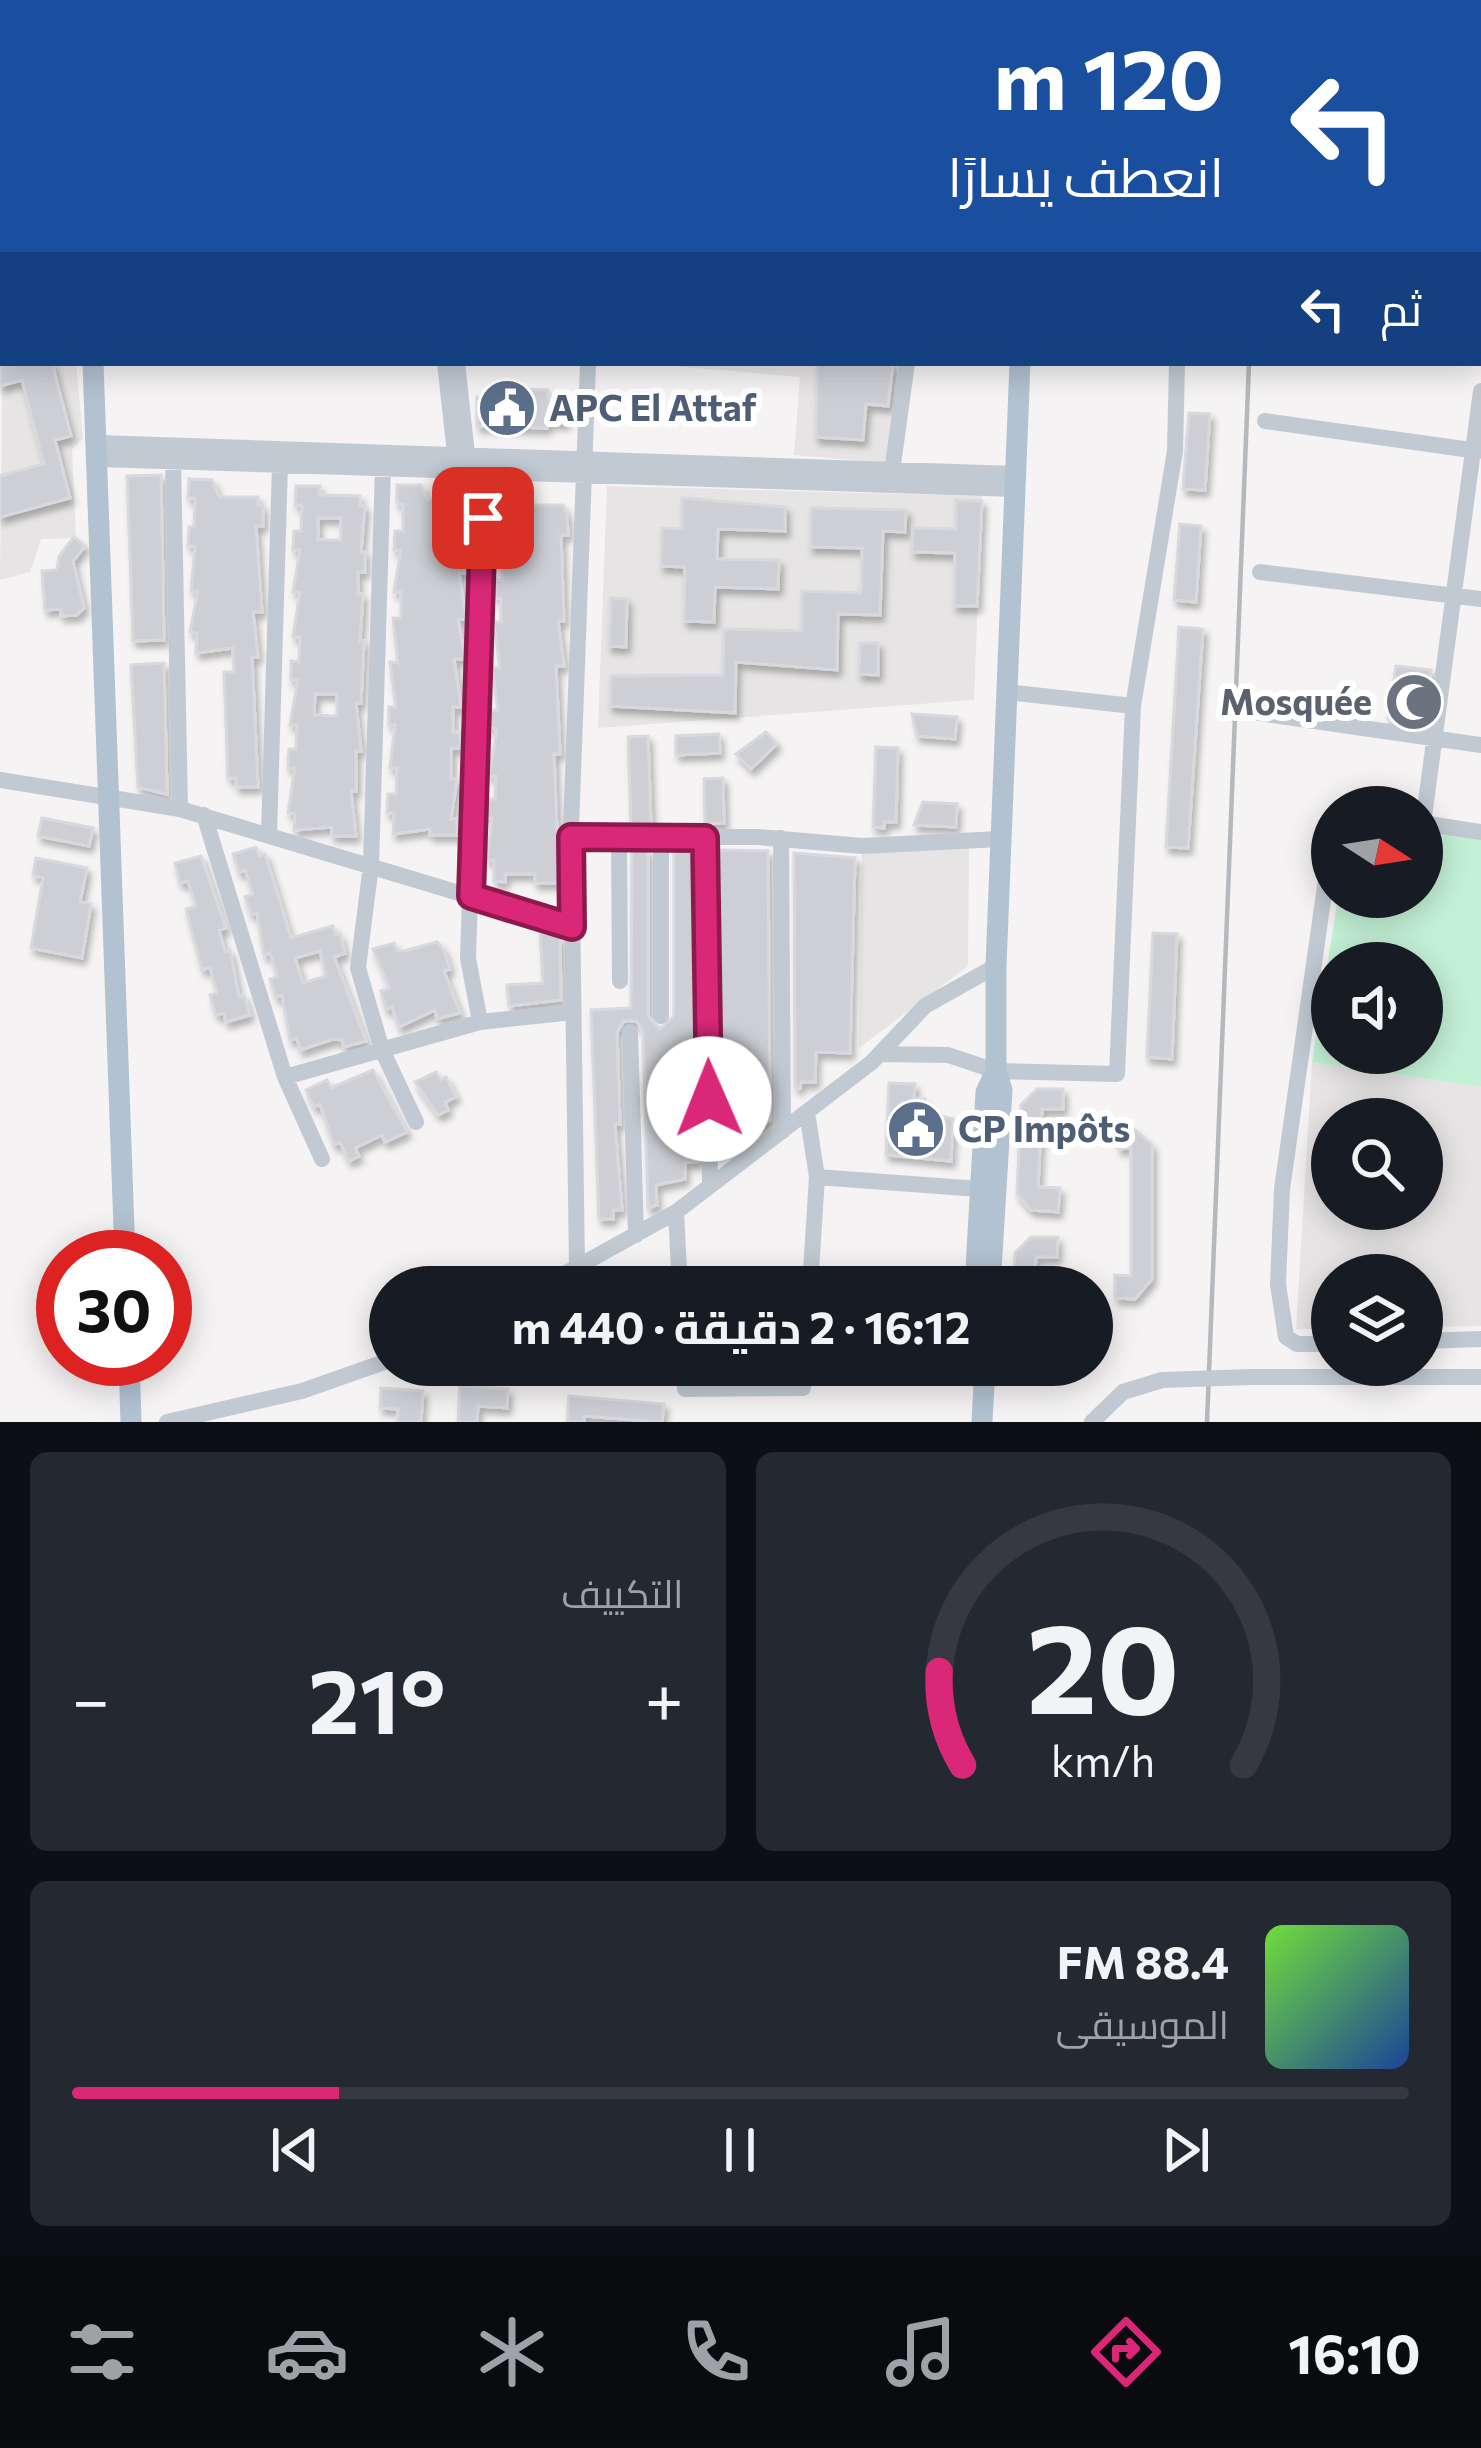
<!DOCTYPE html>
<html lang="ar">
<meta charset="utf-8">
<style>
body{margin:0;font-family:Commissioner,Cairo,sans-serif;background:#242831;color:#f1f3f6;direction:rtl;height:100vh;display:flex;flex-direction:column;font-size:45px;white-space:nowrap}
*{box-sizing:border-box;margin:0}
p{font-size:39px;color:#9ea1a6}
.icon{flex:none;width:66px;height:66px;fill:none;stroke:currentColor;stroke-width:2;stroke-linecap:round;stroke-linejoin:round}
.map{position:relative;height:1422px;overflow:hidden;direction:ltr}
.side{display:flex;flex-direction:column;gap:30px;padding:30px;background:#0d0f14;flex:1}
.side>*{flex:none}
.guide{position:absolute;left:0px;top:0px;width:1482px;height:366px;box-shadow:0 6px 30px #0003;direction:rtl;background:#1a4fa0;color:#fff;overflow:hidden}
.needle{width:78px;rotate:102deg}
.buttons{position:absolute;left:1311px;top:786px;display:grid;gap:24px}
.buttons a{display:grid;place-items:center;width:132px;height:132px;border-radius:50%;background:#171b24;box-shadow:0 6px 30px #0003;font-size:60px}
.speed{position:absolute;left:36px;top:1230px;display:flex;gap:24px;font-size:60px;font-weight:700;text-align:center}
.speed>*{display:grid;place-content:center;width:156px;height:156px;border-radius:50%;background:#171b24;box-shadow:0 6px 30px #0003;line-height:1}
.speed .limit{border:18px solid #d22;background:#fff;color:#111}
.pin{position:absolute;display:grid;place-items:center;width:102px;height:102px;color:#fff;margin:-51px;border-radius:24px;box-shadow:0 6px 18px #0006}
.me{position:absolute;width:132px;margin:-66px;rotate:359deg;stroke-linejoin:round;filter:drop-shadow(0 0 9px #0008)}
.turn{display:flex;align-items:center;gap:42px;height:252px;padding:0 60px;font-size:54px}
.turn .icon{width:156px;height:156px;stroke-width:2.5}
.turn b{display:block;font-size:84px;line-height:102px}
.then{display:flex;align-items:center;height:114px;padding:0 60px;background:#0003;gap:24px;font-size:45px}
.big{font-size:90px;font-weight:700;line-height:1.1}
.side .tile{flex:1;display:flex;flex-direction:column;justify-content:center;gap:18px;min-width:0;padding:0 42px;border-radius:18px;background:#242831}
.side .dial{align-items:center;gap:0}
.dial svg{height:312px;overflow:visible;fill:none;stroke:#363941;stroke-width:7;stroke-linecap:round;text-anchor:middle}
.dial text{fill:#f1f3f6;stroke:none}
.song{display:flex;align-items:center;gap:36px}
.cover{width:144px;height:144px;border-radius:18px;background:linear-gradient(135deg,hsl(100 70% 55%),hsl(220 70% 35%))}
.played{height:12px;border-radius:6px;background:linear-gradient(90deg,#db2777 20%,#363941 20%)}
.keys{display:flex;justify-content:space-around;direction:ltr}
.heat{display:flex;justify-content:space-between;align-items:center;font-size:66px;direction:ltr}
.side .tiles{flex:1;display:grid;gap:30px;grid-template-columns:1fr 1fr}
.tile:last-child{grid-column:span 2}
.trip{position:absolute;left:369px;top:1266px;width:744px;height:120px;border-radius:60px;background:#171b24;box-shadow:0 6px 30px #0003;font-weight:700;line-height:120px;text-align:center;direction:rtl}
.menu{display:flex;height:192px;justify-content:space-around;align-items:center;background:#090b0e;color:#9ea1a6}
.menu .icon{width:84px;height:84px}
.menu .selected{color:#db2777}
.menu b{font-size:54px;color:#f1f3f6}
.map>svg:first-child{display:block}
</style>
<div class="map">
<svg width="1481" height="1422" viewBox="0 0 1481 1422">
<defs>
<filter id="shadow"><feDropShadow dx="3.5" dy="6" stdDeviation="3" flood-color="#0004"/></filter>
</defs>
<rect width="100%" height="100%" fill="#f5f3f3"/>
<!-- education -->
<path fill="#e6e4e5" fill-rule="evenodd" d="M 3,330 L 3,363 L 76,363 L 83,438 L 72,449 L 76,538 L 41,539 L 30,572 L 0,580 Z
M 898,363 L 889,463 L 794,455 L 800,377 L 662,365 Z
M 607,486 L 982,496 L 974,700 L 598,728 Z
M 969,841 L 968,966 L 859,1048 L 862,846 Z
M 1312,1062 L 1481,1087 L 1481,1326 L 1422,1327 L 1422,1275 L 1332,1275 L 1332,1329 L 1296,1329 ZM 1332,1119 L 1422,1119 L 1422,1209 L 1332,1209 Z"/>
<!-- green -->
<path fill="#c3f1d5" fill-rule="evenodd" d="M 1422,830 L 1481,838 L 1481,1087 L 1312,1062 L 1338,897 L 1422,897 ZM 1332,963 L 1422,963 L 1422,1053 L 1332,1053 Z"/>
<!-- building -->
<path fill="#cdcfd5" stroke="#d7d9de" stroke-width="3" fill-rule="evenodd" filter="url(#shadow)" d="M 0,363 L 52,363 L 71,436 L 55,440 L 70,498 L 0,517 L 0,476 L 44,464 L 22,380 L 0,386 Z
M 817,363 L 893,363 L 888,406 L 866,404 L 863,440 L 816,437 Z
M 524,389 L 548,390 L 548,399 L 567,399 L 566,423 L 548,423 L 547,428 L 477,426 L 477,397 L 524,399 Z
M 1189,413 L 1210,414 L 1205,490 L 1183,489 Z
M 161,475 L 164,640 L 133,641 L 127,476 Z
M 189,479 L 212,480 L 219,497 L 258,497 L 258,506 L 263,506 L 263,526 L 256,526 L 262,612 L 253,612 L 258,657 L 252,657 L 258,787 L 236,787 L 236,778 L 228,778 L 224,672 L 234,672 L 233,648 L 196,653 L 197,633 L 190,632 L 198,591 L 191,591 L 195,546 L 188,546 L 189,527 L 194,527 L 195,498 L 188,498 Z
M 397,485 L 421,485 L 427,499 L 459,499 L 459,513 L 466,513 L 460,556 L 467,556 L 467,573 L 459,573 L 466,619 L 458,619 L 465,659 L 454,659 L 461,707 L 453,707 L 453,732 L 460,732 L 460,748 L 451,748 L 451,779 L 457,779 L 451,819 L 457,819 L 457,835 L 430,835 L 430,829 L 393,834 L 394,813 L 387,813 L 388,794 L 396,794 L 397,768 L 390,768 L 395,725 L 389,725 L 389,707 L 396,707 L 390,662 L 398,663 L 393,618 L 401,618 L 401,592 L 394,592 L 401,550 L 394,550 L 395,531 L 403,531 L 403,504 L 397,503 Z
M 296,486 L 320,486 L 319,495 L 360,496 L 360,506 L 365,506 L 361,552 L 365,552 L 365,572 L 358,572 L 358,594 L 363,594 L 360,641 L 364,641 L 361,703 L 356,703 L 361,751 L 356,751 L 356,791 L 351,791 L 356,836 L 332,836 L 332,827 L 294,830 L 295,813 L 288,813 L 295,768 L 288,768 L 289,749 L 296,749 L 297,725 L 290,725 L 298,680 L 291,680 L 291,661 L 299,662 L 300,637 L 293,637 L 300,592 L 293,592 L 300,550 L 293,550 L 294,531 L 301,531 L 302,505 L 295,505 ZM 318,518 L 341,518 L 341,540 L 318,540 ZM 315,694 L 337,694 L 337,716 L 314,715 Z
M 499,491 L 523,492 L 529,505 L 563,505 L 567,515 L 568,535 L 561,535 L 564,621 L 558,621 L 564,666 L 556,666 L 560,754 L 554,754 L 559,883 L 535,883 L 535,874 L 505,874 L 505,882 L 494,881 L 494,860 L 487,860 L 492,818 L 485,818 L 486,799 L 495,799 L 496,776 L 489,776 L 497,729 L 490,728 L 490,710 L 498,710 L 492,667 L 500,668 L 494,622 L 501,622 L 501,598 L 495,598 L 495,579 L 503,580 L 497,537 L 505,537 Z
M 682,498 L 785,507 L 785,531 L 718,529 L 717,559 L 779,560 L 778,589 L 715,587 L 714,622 L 684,621 L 685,567 L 661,566 L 662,528 L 682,529 Z
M 956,500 L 982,501 L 977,606 L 954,606 L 955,553 L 912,552 L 913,528 L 956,529 Z
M 811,508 L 906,510 L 905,532 L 883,531 L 880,615 L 838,614 L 837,670 L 736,662 L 735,713 L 610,706 L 611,676 L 723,675 L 724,629 L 802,631 L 802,591 L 861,593 L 862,548 L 810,547 Z
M 1180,524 L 1201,526 L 1196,602 L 1174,600 Z
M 74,537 L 85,546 L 73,561 L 84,608 L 77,615 L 61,616 L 61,609 L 45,610 L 42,571 L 57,570 L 59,556 Z
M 611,598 L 627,599 L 626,647 L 609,646 Z
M 1179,627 L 1203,629 L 1188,848 L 1166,847 Z
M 860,643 L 878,643 L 878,675 L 859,674 Z
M 164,663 L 167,794 L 138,787 L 131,665 Z
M 1396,666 L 1431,670 L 1424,724 L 1388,719 Z
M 912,714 L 957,717 L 955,739 L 917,736 Z
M 766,732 L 777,744 L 751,769 L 736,754 Z
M 719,734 L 720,753 L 676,755 L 676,736 Z
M 648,736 L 651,824 L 631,824 L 628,737 Z
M 876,747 L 898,748 L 896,822 L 884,822 L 884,828 L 873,827 Z
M 723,778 L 724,823 L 705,824 L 704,779 Z
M 923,802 L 957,804 L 956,827 L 914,825 Z
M 42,818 L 93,828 L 89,846 L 38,836 Z
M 256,847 L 259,856 L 265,854 L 291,938 L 333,926 L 335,935 L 340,934 L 345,953 L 334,957 L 366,1041 L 344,1047 L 342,1040 L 333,1039 L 300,1050 L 297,1038 L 290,1040 L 282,995 L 276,997 L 270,979 L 278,977 L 270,953 L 264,955 L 257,913 L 251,914 L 245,897 L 253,894 L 245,870 L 239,872 L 233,854 ZM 320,951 L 326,976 L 303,983 L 295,958 Z
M 632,850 L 648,850 L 648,1016 L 660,1029 L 674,1016 L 674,850 L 692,850 L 697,1162 L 685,1162 L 685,1179 L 656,1185 L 657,1205 L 648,1208 L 643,1032 L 637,1021 L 624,1021 L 617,1032 L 620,1124 L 615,1124 L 622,1210 L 613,1210 L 613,1219 L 599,1219 L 591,1010 L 631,1008 Z
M 718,850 L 768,851 L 770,1120 L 741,1138 L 741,1145 L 722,1148 Z
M 794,853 L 855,858 L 850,1053 L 816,1052 L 815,1082 L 801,1082 L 800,1088 L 795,1087 Z
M 201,856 L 226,928 L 219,930 L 225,952 L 230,950 L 239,997 L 244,995 L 250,1015 L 226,1022 L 224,1013 L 216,1015 L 210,995 L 217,993 L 210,967 L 202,970 L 186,909 L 196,906 L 188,881 L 180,883 L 175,863 Z
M 36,858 L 87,868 L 80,902 L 91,904 L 82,958 L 31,948 L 43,878 L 33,875 Z
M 540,932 L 560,937 L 561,1000 L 509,1006 L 507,985 L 543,983 Z
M 1153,933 L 1177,934 L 1172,1059 L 1147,1057 Z
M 437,942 L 444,950 L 450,969 L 444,971 L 460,1013 L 437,1019 L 435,1010 L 399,1027 L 392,1007 L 386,1009 L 381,991 L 390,988 L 373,949 L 394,943 L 397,951 L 404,951 Z
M 373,1070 L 407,1132 L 385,1142 L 382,1135 L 355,1148 L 359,1156 L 349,1161 L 340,1142 L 334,1145 L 320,1104 L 314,1107 L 306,1090 L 327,1080 L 331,1088 Z
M 436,1072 L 440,1080 L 446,1077 L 456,1097 L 445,1102 L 448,1110 L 438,1115 L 415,1082 Z
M 889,1083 L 915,1084 L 914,1099 L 925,1099 L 924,1112 L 953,1119 L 951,1161 L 886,1155 Z
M 1037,1089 L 1063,1089 L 1063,1109 L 1042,1109 L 1038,1187 L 1060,1188 L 1058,1212 L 1031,1210 L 1017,1194 L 1021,1105 Z
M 1118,1127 L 1133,1128 L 1152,1145 L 1152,1279 L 1135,1299 L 1115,1298 L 1115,1275 L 1131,1276 L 1131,1148 L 1118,1149 Z
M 1031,1237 L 1058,1237 L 1057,1257 L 1036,1257 L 1034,1287 L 1014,1287 L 1015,1253 Z
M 460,1386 L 508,1389 L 507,1408 L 478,1406 L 477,1422 L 458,1422 Z
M 381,1388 L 423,1391 L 421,1422 L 397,1422 L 398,1409 L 380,1408 Z
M 569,1396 L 664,1404 L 662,1422 L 584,1416 L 584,1422 L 567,1422 Z"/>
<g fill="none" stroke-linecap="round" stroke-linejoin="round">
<!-- minor -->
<path stroke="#c1cad2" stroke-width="16" d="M 160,0 L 160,3
M 489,3 L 491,0
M 932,3 L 932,0
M 1479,218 L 1481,218
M 0,296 L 3,295
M 1479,309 L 1481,309
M 445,363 L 456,463
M 457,363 L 468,463
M 1265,421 L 1478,451
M 99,443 L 1015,474
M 100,459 L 1015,489
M 173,461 L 180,809
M 383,467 L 371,865 L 358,968 L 382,1050 L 416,1122
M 891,479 L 907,363
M 1260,572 L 1481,599
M 1007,692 L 1133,706
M 1259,713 L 1481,745
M 0,780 L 180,809 L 572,927
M 204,815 L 285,1077 L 322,1159
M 1422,823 L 1481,832
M 1423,824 L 1481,391
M 269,835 L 280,464
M 571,837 L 758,837 L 862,846 L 1000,839
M 1332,837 L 1282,1189 L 1278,1284 L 1286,1337 L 1297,1344 L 1332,1344
M 705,838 L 710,1185
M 781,838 L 783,1131
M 661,839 L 661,1016
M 619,840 L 620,981
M 480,1022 L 468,958 L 484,471
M 630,1032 L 636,1235
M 880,1054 L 948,1055 L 996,1071 L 1117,1074 L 1133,706 L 1175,451 L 1177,363
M 285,1077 L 480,1022 L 573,1012
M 807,1112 L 817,1177 L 810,1287
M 817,1177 L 979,1189
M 676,1212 L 680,1287
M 577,1269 L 571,828 L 588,363
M 541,1287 L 676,1212 L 872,1062 L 925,1006 L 996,966
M 1422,1341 L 1481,1339
M 684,1365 L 685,1389 L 803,1388 L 804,1365
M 1251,1377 L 1481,1377
M 167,1422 L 302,1391 L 390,1360
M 1092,1422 L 1123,1392 L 1162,1380"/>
<!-- major -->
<path stroke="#b3c2d1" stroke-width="21" d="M 67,0 L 67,3
M 1030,3 L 1030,0
M 93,363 L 125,1257
M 975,1287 L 986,1092 L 996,1071
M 990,1287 L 1002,1090 L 996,1071 L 996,966 L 1020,363
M 129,1359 L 131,1422
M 982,1422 L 985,1365"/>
<!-- rail -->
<path stroke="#b5b8bd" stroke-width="4.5" d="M 1263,3 L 1263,0
M 1287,3 L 1287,0
M 1207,1422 L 1249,363"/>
<!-- minor-bridge -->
<path stroke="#c1cad2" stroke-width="16" d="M 1162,1380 L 1251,1377"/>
</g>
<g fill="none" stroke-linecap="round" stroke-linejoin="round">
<!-- route casing -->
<g stroke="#8e194d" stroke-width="30">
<path id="route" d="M 483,518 L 471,896 L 572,927 L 571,837 L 705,838 L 709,1099"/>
</g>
<!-- route -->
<use href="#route" stroke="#db2777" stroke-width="21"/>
</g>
<!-- icons -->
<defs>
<g id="civic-disc" transform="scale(3)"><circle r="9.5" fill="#5c6f8a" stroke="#fff"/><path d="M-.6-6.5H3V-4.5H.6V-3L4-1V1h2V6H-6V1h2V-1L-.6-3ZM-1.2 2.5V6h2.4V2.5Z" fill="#fff"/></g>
<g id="mosque-disc" transform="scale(3)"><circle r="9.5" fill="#6b7280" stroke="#fff"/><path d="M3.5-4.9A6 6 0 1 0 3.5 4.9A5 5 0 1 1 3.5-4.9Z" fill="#fff"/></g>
</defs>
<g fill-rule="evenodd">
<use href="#civic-disc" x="507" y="408"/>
<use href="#mosque-disc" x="1414" y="702"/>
<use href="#civic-disc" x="916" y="1129"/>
</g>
<g text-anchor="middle" stroke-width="12" stroke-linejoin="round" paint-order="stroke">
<!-- service labels -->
<g font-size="36" font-weight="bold" fill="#4e5e75" stroke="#fff" text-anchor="start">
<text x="549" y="421">APC El Attaf</text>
<text x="958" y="1142">CP Impôts</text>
</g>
<!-- worship labels -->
<g font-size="36" font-weight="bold" fill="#5b616d" stroke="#fff" text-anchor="end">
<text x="1372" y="715">Mosquée</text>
</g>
</g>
</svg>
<div class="buttons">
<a><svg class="needle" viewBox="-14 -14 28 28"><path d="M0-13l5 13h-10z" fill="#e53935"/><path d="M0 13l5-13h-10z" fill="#9ea1a6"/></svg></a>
<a><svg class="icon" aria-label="sound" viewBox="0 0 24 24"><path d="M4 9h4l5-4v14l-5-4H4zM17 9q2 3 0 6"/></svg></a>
<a><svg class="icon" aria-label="search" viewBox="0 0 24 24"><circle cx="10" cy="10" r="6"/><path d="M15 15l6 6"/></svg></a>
<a><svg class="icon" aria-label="layers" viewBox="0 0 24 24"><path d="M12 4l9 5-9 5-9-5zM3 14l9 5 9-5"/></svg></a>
</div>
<div class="speed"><div class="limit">30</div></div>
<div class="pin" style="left:483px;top:518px;background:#d93025"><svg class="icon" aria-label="arrive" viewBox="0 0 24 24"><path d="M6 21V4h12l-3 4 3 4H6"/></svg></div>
<svg class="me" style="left:709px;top:1099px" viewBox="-20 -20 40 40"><circle r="19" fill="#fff"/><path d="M0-13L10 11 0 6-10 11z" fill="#db2777"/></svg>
<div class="trip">16:12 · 2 دقيقة · 440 m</div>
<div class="guide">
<div class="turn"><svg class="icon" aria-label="left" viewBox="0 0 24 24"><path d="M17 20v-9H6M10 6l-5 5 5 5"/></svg><div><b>120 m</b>انعطف يسارًا</div></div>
<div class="then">ثم<svg class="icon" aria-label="left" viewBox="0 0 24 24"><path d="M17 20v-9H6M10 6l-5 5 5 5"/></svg></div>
</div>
</div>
<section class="side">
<div class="tiles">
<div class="tile dial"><svg viewBox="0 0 100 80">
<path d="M14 69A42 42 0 1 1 86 69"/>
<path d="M14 69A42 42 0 0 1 8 45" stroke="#db2777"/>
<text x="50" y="56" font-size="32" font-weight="700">20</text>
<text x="50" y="72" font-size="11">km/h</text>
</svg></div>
<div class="tile"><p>التكييف</p>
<div class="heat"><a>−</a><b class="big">21°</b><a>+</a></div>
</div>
<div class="tile">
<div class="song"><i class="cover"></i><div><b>88.4 FM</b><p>الموسيقى</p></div></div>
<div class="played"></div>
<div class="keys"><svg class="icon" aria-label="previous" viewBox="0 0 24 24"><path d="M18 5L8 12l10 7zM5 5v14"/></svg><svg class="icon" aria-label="pause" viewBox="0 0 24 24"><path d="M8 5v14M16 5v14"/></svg><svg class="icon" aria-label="next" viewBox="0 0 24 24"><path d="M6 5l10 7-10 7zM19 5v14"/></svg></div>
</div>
</div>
</section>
<nav class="menu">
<b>16:10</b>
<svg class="icon selected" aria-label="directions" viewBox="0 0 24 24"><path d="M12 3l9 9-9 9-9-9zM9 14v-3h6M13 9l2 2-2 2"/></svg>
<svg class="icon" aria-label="music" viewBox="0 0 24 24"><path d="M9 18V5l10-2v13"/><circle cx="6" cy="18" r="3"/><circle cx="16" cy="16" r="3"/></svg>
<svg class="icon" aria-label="phone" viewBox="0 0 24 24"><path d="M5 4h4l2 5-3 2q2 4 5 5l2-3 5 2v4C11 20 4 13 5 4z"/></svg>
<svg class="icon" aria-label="climate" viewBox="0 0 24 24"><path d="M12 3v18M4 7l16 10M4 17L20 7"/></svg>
<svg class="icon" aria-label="car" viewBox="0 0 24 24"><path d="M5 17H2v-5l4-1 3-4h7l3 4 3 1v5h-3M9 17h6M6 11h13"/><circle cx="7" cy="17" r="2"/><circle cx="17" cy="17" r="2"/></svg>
<svg class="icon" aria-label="filters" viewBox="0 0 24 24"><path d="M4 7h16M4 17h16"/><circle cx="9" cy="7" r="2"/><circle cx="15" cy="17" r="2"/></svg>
</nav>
